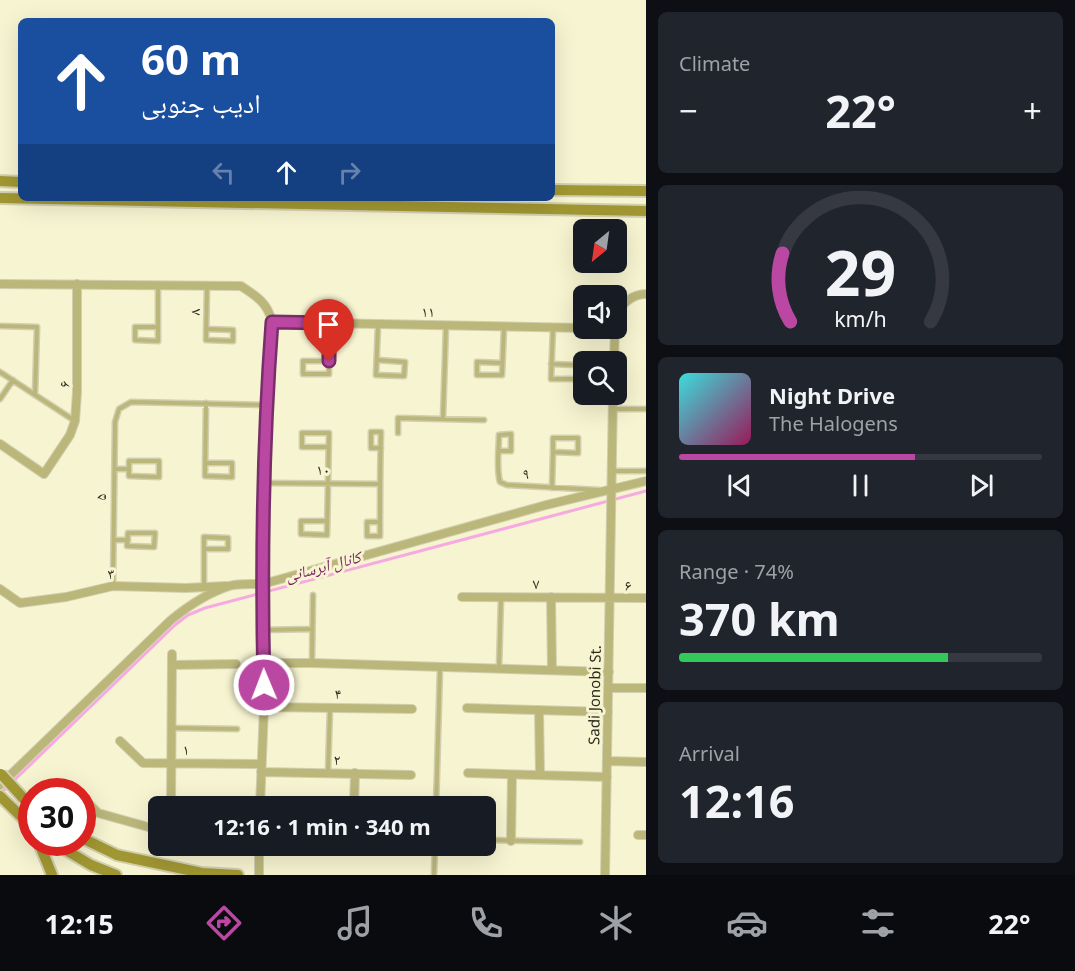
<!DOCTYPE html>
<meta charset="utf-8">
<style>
body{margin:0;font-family:"Noto Sans","Noto Naskh Arabic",sans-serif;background:#20242c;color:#f1f3f6;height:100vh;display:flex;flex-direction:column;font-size:22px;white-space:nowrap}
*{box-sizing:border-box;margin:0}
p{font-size:20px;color:#9ea1a6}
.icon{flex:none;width:33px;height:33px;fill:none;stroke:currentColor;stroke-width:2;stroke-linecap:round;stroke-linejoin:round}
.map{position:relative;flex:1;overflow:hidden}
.panel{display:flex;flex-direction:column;gap:12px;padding:12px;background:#0d0f14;width:429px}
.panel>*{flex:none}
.banner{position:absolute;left:18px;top:18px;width:537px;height:183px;border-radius:9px;box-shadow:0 6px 24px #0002;background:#1a4fa0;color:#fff;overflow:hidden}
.needle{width:39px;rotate:209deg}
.tools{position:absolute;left:573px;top:219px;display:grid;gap:12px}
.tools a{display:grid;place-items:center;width:54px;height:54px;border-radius:9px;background:#171b24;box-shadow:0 6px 24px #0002;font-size:30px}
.speed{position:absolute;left:18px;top:778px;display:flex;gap:12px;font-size:30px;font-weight:700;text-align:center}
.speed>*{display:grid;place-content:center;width:78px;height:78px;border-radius:50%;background:#171b24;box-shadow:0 6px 24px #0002;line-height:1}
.speed .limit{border:9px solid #d22;background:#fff;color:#111}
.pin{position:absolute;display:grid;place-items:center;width:51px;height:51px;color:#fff;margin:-62px -26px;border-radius:50% 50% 50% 0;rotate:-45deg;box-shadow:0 0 6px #0007}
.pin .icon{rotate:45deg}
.me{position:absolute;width:66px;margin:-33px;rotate:359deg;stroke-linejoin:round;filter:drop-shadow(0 0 4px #0008)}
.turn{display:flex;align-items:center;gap:21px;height:126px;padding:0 24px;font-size:27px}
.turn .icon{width:78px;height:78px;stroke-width:2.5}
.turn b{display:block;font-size:42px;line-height:51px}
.lanes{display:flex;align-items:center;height:57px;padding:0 24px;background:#0003;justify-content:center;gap:30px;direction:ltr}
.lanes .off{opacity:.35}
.big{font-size:45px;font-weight:700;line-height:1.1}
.panel .tile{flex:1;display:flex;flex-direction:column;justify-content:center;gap:9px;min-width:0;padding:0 21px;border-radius:9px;background:#20242c}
.panel .dial{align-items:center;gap:0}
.dial svg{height:156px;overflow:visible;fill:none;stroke:#363941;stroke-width:7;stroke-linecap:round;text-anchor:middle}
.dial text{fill:#f1f3f6;stroke:none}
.song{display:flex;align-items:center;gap:18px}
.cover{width:72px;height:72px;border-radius:9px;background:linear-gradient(135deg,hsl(180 70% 55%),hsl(330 70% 35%))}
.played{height:6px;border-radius:3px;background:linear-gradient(90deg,#ba47a1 65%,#363941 65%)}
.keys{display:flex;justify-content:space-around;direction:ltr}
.heat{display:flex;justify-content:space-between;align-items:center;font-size:33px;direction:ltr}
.charge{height:9px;border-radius:4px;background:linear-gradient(90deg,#34c759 74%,#363941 0)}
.trip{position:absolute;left:148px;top:796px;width:348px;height:60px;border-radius:9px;background:#171b24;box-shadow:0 6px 24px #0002;font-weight:700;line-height:60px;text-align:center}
.dock{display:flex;height:96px;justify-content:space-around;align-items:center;background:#090b0e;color:#9ea1a6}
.dock .icon{width:42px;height:42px}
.dock .active{color:#ba47a1}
.dock b{font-size:27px;color:#f1f3f6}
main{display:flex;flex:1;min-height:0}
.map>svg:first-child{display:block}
</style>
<main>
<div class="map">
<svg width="646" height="875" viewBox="0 0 646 875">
<rect width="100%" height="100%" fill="#f7f4d1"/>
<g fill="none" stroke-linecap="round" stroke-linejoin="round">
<!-- stream -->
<path stroke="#f7a9e2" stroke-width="3" d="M 1,793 L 175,625 L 188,615 L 205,608 L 646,491"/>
<!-- lane casing -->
<g stroke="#d2cfb0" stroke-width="7">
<path id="lane" d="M 0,326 L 37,327 L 35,395
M 158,327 L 135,327 L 135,340 L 158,341 L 158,285
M 206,329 L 233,330 L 233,341 L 206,340 L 207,286
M 377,360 L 405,362 L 404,376 L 376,375 L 378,325
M 329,361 L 303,361 L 303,374 L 329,374 L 329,324
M 502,363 L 477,362 L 477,375 L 502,375 L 504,327
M 551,364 L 577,365 L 577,379 L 551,379 L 553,329
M 0,372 L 75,421
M 0,399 L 13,380
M 614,409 L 646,409
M 443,418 L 446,326
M 398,433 L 398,418 L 484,420
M 499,451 L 511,451 L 511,434 L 499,435 C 499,449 496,468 500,482 L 507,485 L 599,490
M 129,461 L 159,461 L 159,477 L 129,476 Z
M 205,463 L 232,463 L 232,477 L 205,476 L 206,403
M 115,469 L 129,469
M 612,471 L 646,471
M 265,483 L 380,484
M 552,488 L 553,452 L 578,453 L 578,438 L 553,438 L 553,452
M 327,521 L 301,521 L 301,534 L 327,535 L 329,433 L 302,433 L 302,447 L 328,447
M 380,522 L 367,522 L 367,536 L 380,536 C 380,502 380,467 381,432 L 371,432 L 371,448 L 381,448
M 128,533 L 155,533 L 154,547 L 127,546 Z
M 115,540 L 128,540
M 113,585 L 115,422 L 119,409 L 131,402 L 265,405
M 204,586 L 204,549 L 228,549 L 228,538 L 204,537 L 204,549
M 263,630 L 312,629
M 312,662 L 313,595
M 499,668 L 501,598
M 173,728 L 237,729
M 328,772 L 330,708
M 436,807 L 440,668
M 486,840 L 580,842
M 434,875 L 435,846"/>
</g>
<!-- street casing -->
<g stroke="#d2cfb0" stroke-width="10">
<path id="street" d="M 0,284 L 241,286 C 256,296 268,303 272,322 L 266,405 L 263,584 L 264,707 L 260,807
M 616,313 C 624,303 632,294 646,294
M 272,322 L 584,328
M 589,328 L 615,329
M 614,362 L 615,328
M 0,444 L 44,474 L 70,435 L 75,421 L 77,392 L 77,284
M 0,589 L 20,603 L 66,597 L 113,586 L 186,588 L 226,586
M 462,597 L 646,598
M 551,597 L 552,670
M 263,663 L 312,663 L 609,672
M 173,665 L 236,664
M 609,688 L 646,688
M 264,707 L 412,709
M 467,708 L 608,712
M 539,710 L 540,775
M 120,741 L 143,763 L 261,764
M 607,761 L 646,762
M 261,772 L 411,775
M 468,773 L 607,777
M 0,785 L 171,620 C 188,606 208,593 229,586 C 239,583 252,584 263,584 L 546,505 L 646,481
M 76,791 L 78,792
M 82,797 L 98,813 L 159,830
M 171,807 L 172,654
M 354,807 L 355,773
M 638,835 L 646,835
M 511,841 L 512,775
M 259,875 L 259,846
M 605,875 L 613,394"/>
</g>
<!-- secondary casing -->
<g stroke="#d2cfb0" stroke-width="14">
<path id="secondary" d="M 0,181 L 21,182
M 552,190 L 646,191
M 0,198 L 646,211
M 0,796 L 32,827
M 82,838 L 117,855 L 202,873 L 238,875
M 39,843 L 52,875
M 54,843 L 91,865 L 116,875"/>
</g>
<!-- lane -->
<use href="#lane" stroke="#bbb67a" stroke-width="4"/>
<!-- street -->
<use href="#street" stroke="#bbb67a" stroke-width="8"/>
<!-- secondary -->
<use href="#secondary" stroke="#a19732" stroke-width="10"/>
<!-- secondary-bridge casing -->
<g stroke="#d2cfb0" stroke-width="14" stroke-linecap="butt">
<path id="secondary-bridge" d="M 1,774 L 24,799"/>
</g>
<!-- secondary-bridge -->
<use href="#secondary-bridge" stroke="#a19732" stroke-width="10"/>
</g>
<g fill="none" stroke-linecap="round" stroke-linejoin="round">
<!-- route casing -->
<g stroke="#792e69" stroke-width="15">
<path id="route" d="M 264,685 C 261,564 263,442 272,322 L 329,323 L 329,361"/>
</g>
<!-- route -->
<use href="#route" stroke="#ba47a1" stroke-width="10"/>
</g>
<g text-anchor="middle" stroke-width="6" stroke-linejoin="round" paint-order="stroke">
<!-- street labels -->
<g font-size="15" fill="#2a291c" stroke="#f7f4d1">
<text transform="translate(195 312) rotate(-88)" y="5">۸</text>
<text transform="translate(428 312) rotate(1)" y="5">۱۱</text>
<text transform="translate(64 384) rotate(-90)" y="5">۶</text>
<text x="323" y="475">۱۰</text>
<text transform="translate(526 474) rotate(3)" y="5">۹</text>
<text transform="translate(101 497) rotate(-90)" y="5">۵</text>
<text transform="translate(111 574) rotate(-6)" y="5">۳</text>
<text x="536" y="589">۷</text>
<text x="628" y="590">۶</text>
<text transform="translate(338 694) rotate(1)" y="5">۴</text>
<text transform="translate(595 695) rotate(-89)" y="5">Sadi Jonobi St.</text>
<text transform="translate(186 750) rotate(1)" y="5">۱</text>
<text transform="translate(337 760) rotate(1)" y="5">۲</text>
</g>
<!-- water labels -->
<g font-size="16" font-style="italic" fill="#731a62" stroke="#f7f4d1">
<text transform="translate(323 566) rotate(-15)" y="6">کانال آبرسانی</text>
</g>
</g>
</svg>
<div class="tools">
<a><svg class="needle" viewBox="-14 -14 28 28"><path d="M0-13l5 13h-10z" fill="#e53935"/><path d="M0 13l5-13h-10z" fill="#9ea1a6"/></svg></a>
<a><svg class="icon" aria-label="sound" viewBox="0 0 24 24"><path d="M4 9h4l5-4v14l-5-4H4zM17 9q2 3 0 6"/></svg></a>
<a><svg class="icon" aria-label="search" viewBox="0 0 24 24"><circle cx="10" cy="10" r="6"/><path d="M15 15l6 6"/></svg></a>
</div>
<div class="speed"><div class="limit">30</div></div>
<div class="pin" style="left:329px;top:361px;background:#d93025"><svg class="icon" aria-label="arrive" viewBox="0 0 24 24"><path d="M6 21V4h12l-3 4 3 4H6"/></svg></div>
<svg class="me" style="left:264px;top:685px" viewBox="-20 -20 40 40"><circle r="17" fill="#ba47a1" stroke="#fff" stroke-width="3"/><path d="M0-11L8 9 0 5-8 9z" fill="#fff"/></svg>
<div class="trip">12:16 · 1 min · 340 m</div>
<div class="banner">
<div class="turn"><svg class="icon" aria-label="ahead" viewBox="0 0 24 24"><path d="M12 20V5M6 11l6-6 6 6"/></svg><div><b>60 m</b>ادیب جنوبی</div></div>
<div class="lanes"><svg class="icon off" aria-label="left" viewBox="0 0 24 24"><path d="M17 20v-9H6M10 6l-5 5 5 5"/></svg><svg class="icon" aria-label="ahead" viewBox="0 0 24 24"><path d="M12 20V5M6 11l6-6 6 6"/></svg><svg class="icon off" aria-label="right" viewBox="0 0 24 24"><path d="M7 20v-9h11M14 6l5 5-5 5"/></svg></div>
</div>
</div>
<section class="panel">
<div class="tile"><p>Climate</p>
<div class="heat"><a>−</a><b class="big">22°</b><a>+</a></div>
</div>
<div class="tile dial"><svg viewBox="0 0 100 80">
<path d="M14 69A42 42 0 1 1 86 69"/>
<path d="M14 69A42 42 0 0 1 10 34" stroke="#ba47a1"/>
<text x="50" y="56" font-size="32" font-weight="700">29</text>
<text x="50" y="72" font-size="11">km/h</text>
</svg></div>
<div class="tile">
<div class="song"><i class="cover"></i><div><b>Night Drive</b><p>The Halogens</p></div></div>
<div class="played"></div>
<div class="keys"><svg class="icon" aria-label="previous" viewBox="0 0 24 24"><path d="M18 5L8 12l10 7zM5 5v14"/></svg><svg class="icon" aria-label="pause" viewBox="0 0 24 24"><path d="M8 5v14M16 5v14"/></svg><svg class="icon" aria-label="next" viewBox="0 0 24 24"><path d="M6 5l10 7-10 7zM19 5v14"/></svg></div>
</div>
<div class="tile"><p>Range · 74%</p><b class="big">370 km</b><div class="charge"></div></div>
<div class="tile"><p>Arrival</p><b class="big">12:16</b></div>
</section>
</main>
<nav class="dock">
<b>12:15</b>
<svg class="icon active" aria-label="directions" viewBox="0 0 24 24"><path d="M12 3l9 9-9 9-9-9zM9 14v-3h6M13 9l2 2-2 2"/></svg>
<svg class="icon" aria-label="music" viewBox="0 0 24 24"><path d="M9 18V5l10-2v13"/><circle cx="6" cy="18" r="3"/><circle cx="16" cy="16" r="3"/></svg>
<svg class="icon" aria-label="phone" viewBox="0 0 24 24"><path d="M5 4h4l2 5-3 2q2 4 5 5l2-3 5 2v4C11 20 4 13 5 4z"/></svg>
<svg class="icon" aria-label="climate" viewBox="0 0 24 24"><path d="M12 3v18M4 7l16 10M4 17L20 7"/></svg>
<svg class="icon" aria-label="car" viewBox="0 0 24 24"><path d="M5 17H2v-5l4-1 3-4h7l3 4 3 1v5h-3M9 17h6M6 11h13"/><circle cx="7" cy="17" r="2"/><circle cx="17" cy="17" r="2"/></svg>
<svg class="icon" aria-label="filters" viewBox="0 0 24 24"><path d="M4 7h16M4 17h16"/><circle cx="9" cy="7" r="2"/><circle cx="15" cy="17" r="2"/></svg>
<b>22°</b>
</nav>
